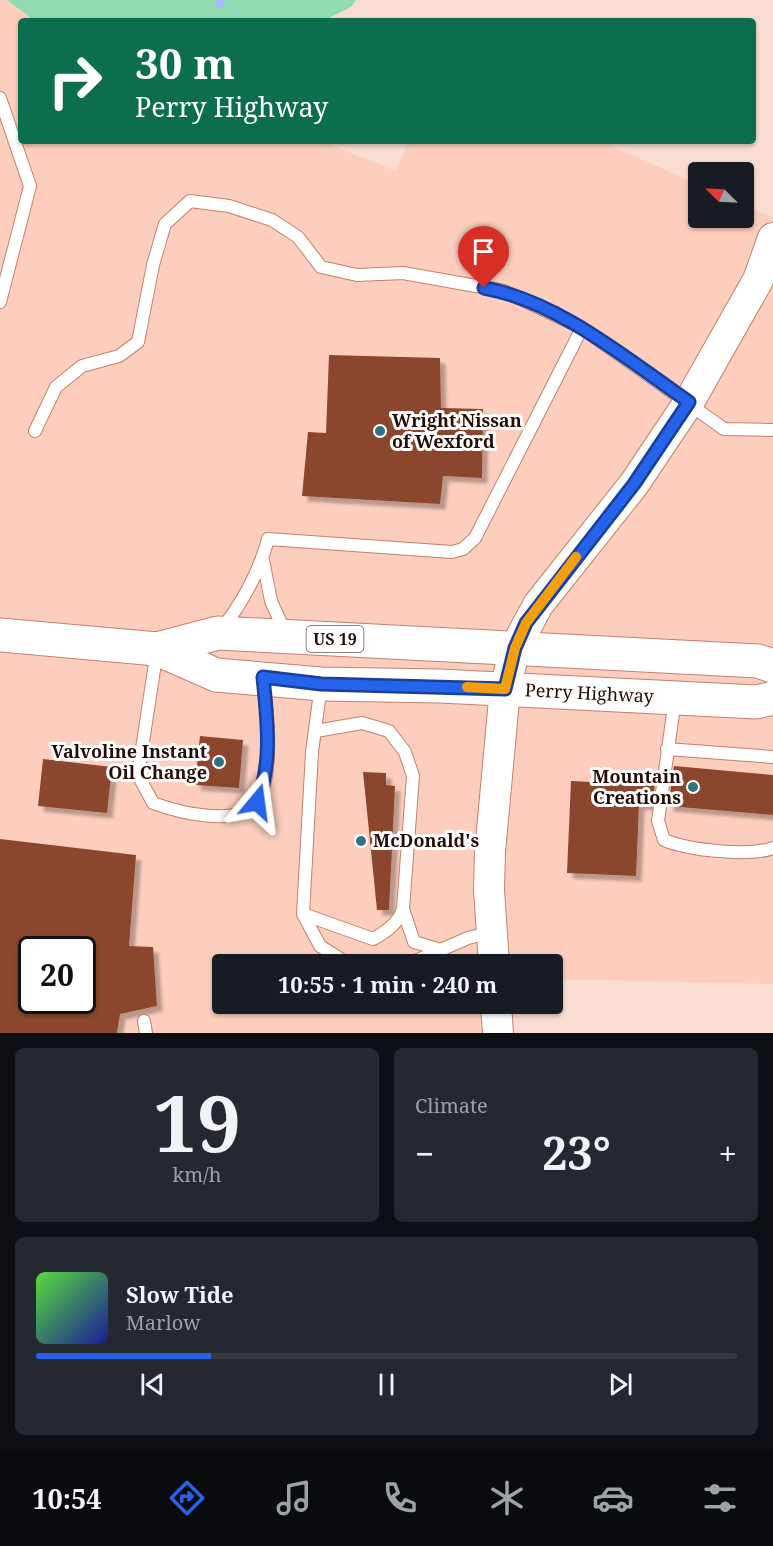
<!DOCTYPE html>
<meta charset="utf-8">
<style>
body{margin:0;font-family:"Noto Serif",serif;background:#242831;color:#f1f3f6;height:100vh;display:flex;flex-direction:column;font-size:22px;white-space:nowrap}
*{box-sizing:border-box;margin:0}
p{font-size:20px;color:#9ea1a6}
.icon{flex:none;width:33px;height:33px;fill:none;stroke:currentColor;stroke-width:2;stroke-linecap:round;stroke-linejoin:round}
.map{position:relative;height:1033px;overflow:hidden}
.side{display:flex;flex-direction:column;gap:15px;padding:15px;background:#0d0f14;flex:1}
.side>*{flex:none}
.banner{position:absolute;left:18px;top:18px;width:738px;height:126px;border-radius:6px;box-shadow:0 2px 4px #0004;background:#0b6e4f;color:#fff;overflow:hidden}
.needle{width:39px;rotate:294deg}
.buttons{position:absolute;left:688px;top:162px;display:grid;gap:12px}
.buttons a{display:grid;place-items:center;width:66px;height:66px;border-radius:6px;background:#171b24;box-shadow:0 2px 4px #0004;font-size:30px}
.speed{position:absolute;left:18px;top:936px;display:flex;gap:12px;font-size:30px;font-weight:700;text-align:center}
.speed>*{display:grid;place-content:center;width:78px;height:78px;border-radius:50%;background:#171b24;box-shadow:0 2px 4px #0004;line-height:1}
.speed .limit{border:3px solid #111;border-radius:9px;background:#fff;color:#111}
.pin{position:absolute;display:grid;place-items:center;width:51px;height:51px;color:#fff;margin:-62px -26px;border-radius:50% 50% 50% 0;rotate:-45deg;box-shadow:0 0 6px #0007}
.pin .icon{rotate:45deg}
.me{position:absolute;width:66px;margin:-33px;rotate:16deg;stroke-linejoin:round;filter:drop-shadow(0 0 4px #0008)}
.turn{display:flex;align-items:center;gap:21px;height:126px;padding:0 18px;font-size:27px}
.turn .icon{width:78px;height:78px;stroke-width:2.5}
.turn b{display:block;font-size:42px;line-height:51px}
.big{font-size:45px;font-weight:700;line-height:1.1}
.side .card{flex:1;display:flex;flex-direction:column;justify-content:center;gap:9px;min-width:0;padding:0 21px;border-radius:9px;background:#242831}
.side .dial{align-items:center;gap:0}
.dial b{font-size:78px;line-height:1}
.song{display:flex;align-items:center;gap:18px}
.cover{width:72px;height:72px;border-radius:9px;background:linear-gradient(135deg,hsl(110 70% 55%),hsl(240 70% 35%))}
.played{height:6px;border-radius:3px;background:linear-gradient(90deg,#2563eb 25%,#363941 25%)}
.keys{display:flex;justify-content:space-around;direction:ltr}
.heat{display:flex;justify-content:space-between;align-items:center;font-size:33px;direction:ltr}
.side .tiles{flex:1;display:grid;gap:15px;grid-template-columns:1fr 1fr}
.card:last-child{grid-column:span 2}
.trip{position:absolute;left:212px;top:954px;width:351px;height:60px;border-radius:6px;background:#171b24;box-shadow:0 2px 4px #0004;font-weight:700;line-height:60px;text-align:center}
.tab-bar{display:flex;height:96px;justify-content:space-around;align-items:center;background:#090b0e;color:#9ea1a6}
.tab-bar .icon{width:42px;height:42px}
.tab-bar .selected{color:#2563eb}
.tab-bar b{font-size:27px;color:#f1f3f6}
.map>svg:first-child{display:block}
</style>
<div class="map">
<svg width="773" height="1033" viewBox="0 0 773 1033">
<defs>
<filter id="shadow"><feDropShadow dx="5.5" dy="5.5" stdDeviation="1.5" flood-color="#0004"/></filter>
</defs>
<rect width="100%" height="100%" fill="#f9dcd2"/>
<!-- built -->
<path fill="#fdcebd" fill-rule="evenodd" d="M 0,0 L 7,0 L 35,21 L 21,21 L 21,141 L 321,141 L 396,171 L 409,141 L 601,141 L 699,185 L 699,218 L 744,218 L 744,205 L 773,217 L 773,984 L 552,979 L 552,964 L 222,964 L 222,1004 L 496,1004 L 498,1033 L 0,1033 ZM 32,950 L 82,950 L 82,1000 L 32,1000 Z"/>
<!-- green -->
<path fill="#91dab2" d="M 7,0 L 356,0 L 351,7 L 323,21 L 35,21 Z"/>
<g fill="none" stroke-linecap="round" stroke-linejoin="round">
<!-- stream -->
<path stroke="#afb5fc" stroke-width="8" d="M 219,4 L 221,0"/>
</g>
<!-- building -->
<path fill="#8b462e" fill-rule="evenodd" filter="url(#shadow)" d="M 329,355 L 440,358 L 441,408 L 483,409 L 482,478 L 443,476 L 440,504 L 302,496 L 308,432 L 326,433 Z
M 200,736 L 243,740 L 239,788 L 195,785 Z
M 43,759 L 112,767 L 107,813 L 38,806 Z
M 674,766 L 773,775 L 773,815 L 668,806 Z
M 363,772 L 386,773 L 386,785 L 395,786 L 389,910 L 377,910 Z
M 571,781 L 655,785 L 652,805 L 639,804 L 636,876 L 567,873 Z
M 0,839 L 136,855 L 129,946 L 153,947 L 157,1006 L 120,1014 L 117,1033 L 0,1033 ZM 32,950 L 82,950 L 82,1000 L 32,1000 Z"/>
<g fill="none" stroke-linecap="round" stroke-linejoin="round">
<!-- service casing -->
<g stroke="#c2816a" stroke-width="14">
<path id="service" d="M 0,98 L 30,186 L 0,302
M 35,431 L 56,387 L 82,366 L 119,356 L 138,342 L 153,265 L 165,224 L 190,201 L 229,206 L 272,220 L 298,237 L 321,267 L 357,275 L 403,273 L 504,291 L 582,328 L 724,429 L 773,430
M 263,560 L 271,601 L 285,632
M 221,630 C 243,602 259,573 268,539 L 452,552 L 463,549 L 475,538 L 582,328
M 157,650 L 138,775 L 153,803 C 177,812 241,829 258,800 C 275,771 266,713 264,680
M 321,685 L 312,752 L 303,914 L 320,946 L 345,962 L 413,962 L 468,938 L 491,932
M 675,699 L 658,821 L 664,840 C 688,850 749,857 773,848
M 316,731 L 362,723 L 389,731 L 405,752 L 413,776 L 403,909 L 414,942 L 441,950
M 667,749 L 773,757
M 303,914 L 373,939 C 386,932 399,923 403,909
M 144,1021 L 146,1033"/>
</g>
<!-- tertiary casing -->
<g stroke="#c2816a" stroke-width="32">
<path id="tertiary" d="M 494,964 L 489,890 L 490,852 L 505,689 L 515,648 L 538,605 L 634,484 L 689,402 L 758,280 L 773,238
M 496,1004 L 498,1033"/>
</g>
<!-- trunk casing -->
<g stroke="#c2816a" stroke-width="35">
<g id="trunk">
<path id="s1" d="M 0,635 L 157,649 L 216,675 L 321,684 L 440,686 L 756,702 L 773,698"/>
<path d="M 157,649 L 218,633 L 758,661 L 773,666"/>
</g>
</g>
<!-- service -->
<use href="#service" stroke="#fff" stroke-width="12"/>
<!-- tertiary -->
<use href="#tertiary" stroke="#fff" stroke-width="30"/>
<!-- trunk -->
<use href="#trunk" stroke="#fff" stroke-width="33"/>
</g>
<g fill="none" stroke-linecap="round" stroke-linejoin="round">
<!-- route casing -->
<g stroke="#184099" stroke-width="15">
<path id="route" d="M 257,802 C 273,763 267,718 263,677 L 321,684 L 505,689 L 515,648 L 526,623 L 634,484 L 689,402 C 628,360 558,301 484,288"/>
</g>
<!-- route -->
<use href="#route" stroke="#2563eb" stroke-width="10"/>
<!-- slow -->
<path stroke="#f59e0b" stroke-width="10" d="M 467,687 L 505,689 L 515,648 L 526,623 L 576,557"/>
</g>
<!-- markers -->
<g fill="#307184" stroke="#fff" stroke-width="2">
<circle cx="380" cy="431" r="6"/>
<circle cx="219" cy="762" r="6"/>
<circle cx="693" cy="787" r="6"/>
<circle cx="361" cy="841" r="6"/>
</g>
<g text-anchor="middle" stroke-width="6" stroke-linejoin="round" paint-order="stroke">
<!-- shield labels -->
<rect fill="#fff" stroke="#665650" stroke-width="1.5" x="306.5" y="626" width="57" height="26" rx="4.5"/>
<g font-size="16" font-weight="bold" fill="#250d05">
<text x="335" y="645">US 19</text>
</g>
<!-- poi labels -->
<g font-size="18" font-weight="bold" fill="#250d05" stroke="#fff" text-anchor="start">
<text x="392" y="427">Wright Nissan<tspan x="392" dy="21">of Wexford</tspan></text>
<text x="207" y="758" text-anchor="end">Valvoline Instant<tspan x="207" dy="21">Oil Change</tspan></text>
<text x="681" y="783" text-anchor="end">Mountain<tspan x="681" dy="21">Creations</tspan></text>
<text x="373" y="847">McDonald's</text>
</g>
<!-- street labels -->
<g font-size="18" fill="#250d05" stroke="#fff">
<text dy="6" stroke="none"><textPath href="#s1" startOffset="596">Perry Highway</textPath></text>
</g>
</g>
</svg>
<div class="buttons">
<a><svg class="needle" viewBox="-14 -14 28 28"><path d="M0-13l5 13h-10z" fill="#e53935"/><path d="M0 13l5-13h-10z" fill="#9ea1a6"/></svg></a>
</div>
<div class="speed"><div class="limit">20</div></div>
<div class="pin" style="left:484px;top:288px;background:#d93025"><svg class="icon" aria-label="arrive" viewBox="0 0 24 24"><path d="M6 21V4h12l-3 4 3 4H6"/></svg></div>
<svg class="me" style="left:257px;top:802px" viewBox="-20 -20 40 40"><path d="M0-17L14 15 0 8-14 15z" fill="#2563eb" stroke="#fff" stroke-width="4"/></svg>
<div class="trip">10:55 · 1 min · 240 m</div>
<div class="banner">
<div class="turn"><svg class="icon" aria-label="right" viewBox="0 0 24 24"><path d="M7 20v-9h11M14 6l5 5-5 5"/></svg><div><b>30 m</b>Perry Highway</div></div>
</div>
</div>
<section class="side">
<div class="tiles">
<div class="card dial"><b>19</b><p>km/h</p></div>
<div class="card"><p>Climate</p>
<div class="heat"><a>−</a><b class="big">23°</b><a>+</a></div>
</div>
<div class="card">
<div class="song"><i class="cover"></i><div><b>Slow Tide</b><p>Marlow</p></div></div>
<div class="played"></div>
<div class="keys"><svg class="icon" aria-label="previous" viewBox="0 0 24 24"><path d="M18 5L8 12l10 7zM5 5v14"/></svg><svg class="icon" aria-label="pause" viewBox="0 0 24 24"><path d="M8 5v14M16 5v14"/></svg><svg class="icon" aria-label="next" viewBox="0 0 24 24"><path d="M6 5l10 7-10 7zM19 5v14"/></svg></div>
</div>
</div>
</section>
<nav class="tab-bar">
<b>10:54</b>
<svg class="icon selected" aria-label="directions" viewBox="0 0 24 24"><path d="M12 3l9 9-9 9-9-9zM9 14v-3h6M13 9l2 2-2 2"/></svg>
<svg class="icon" aria-label="music" viewBox="0 0 24 24"><path d="M9 18V5l10-2v13"/><circle cx="6" cy="18" r="3"/><circle cx="16" cy="16" r="3"/></svg>
<svg class="icon" aria-label="phone" viewBox="0 0 24 24"><path d="M5 4h4l2 5-3 2q2 4 5 5l2-3 5 2v4C11 20 4 13 5 4z"/></svg>
<svg class="icon" aria-label="climate" viewBox="0 0 24 24"><path d="M12 3v18M4 7l16 10M4 17L20 7"/></svg>
<svg class="icon" aria-label="car" viewBox="0 0 24 24"><path d="M5 17H2v-5l4-1 3-4h7l3 4 3 1v5h-3M9 17h6M6 11h13"/><circle cx="7" cy="17" r="2"/><circle cx="17" cy="17" r="2"/></svg>
<svg class="icon" aria-label="filters" viewBox="0 0 24 24"><path d="M4 7h16M4 17h16"/><circle cx="9" cy="7" r="2"/><circle cx="15" cy="17" r="2"/></svg>
</nav>
